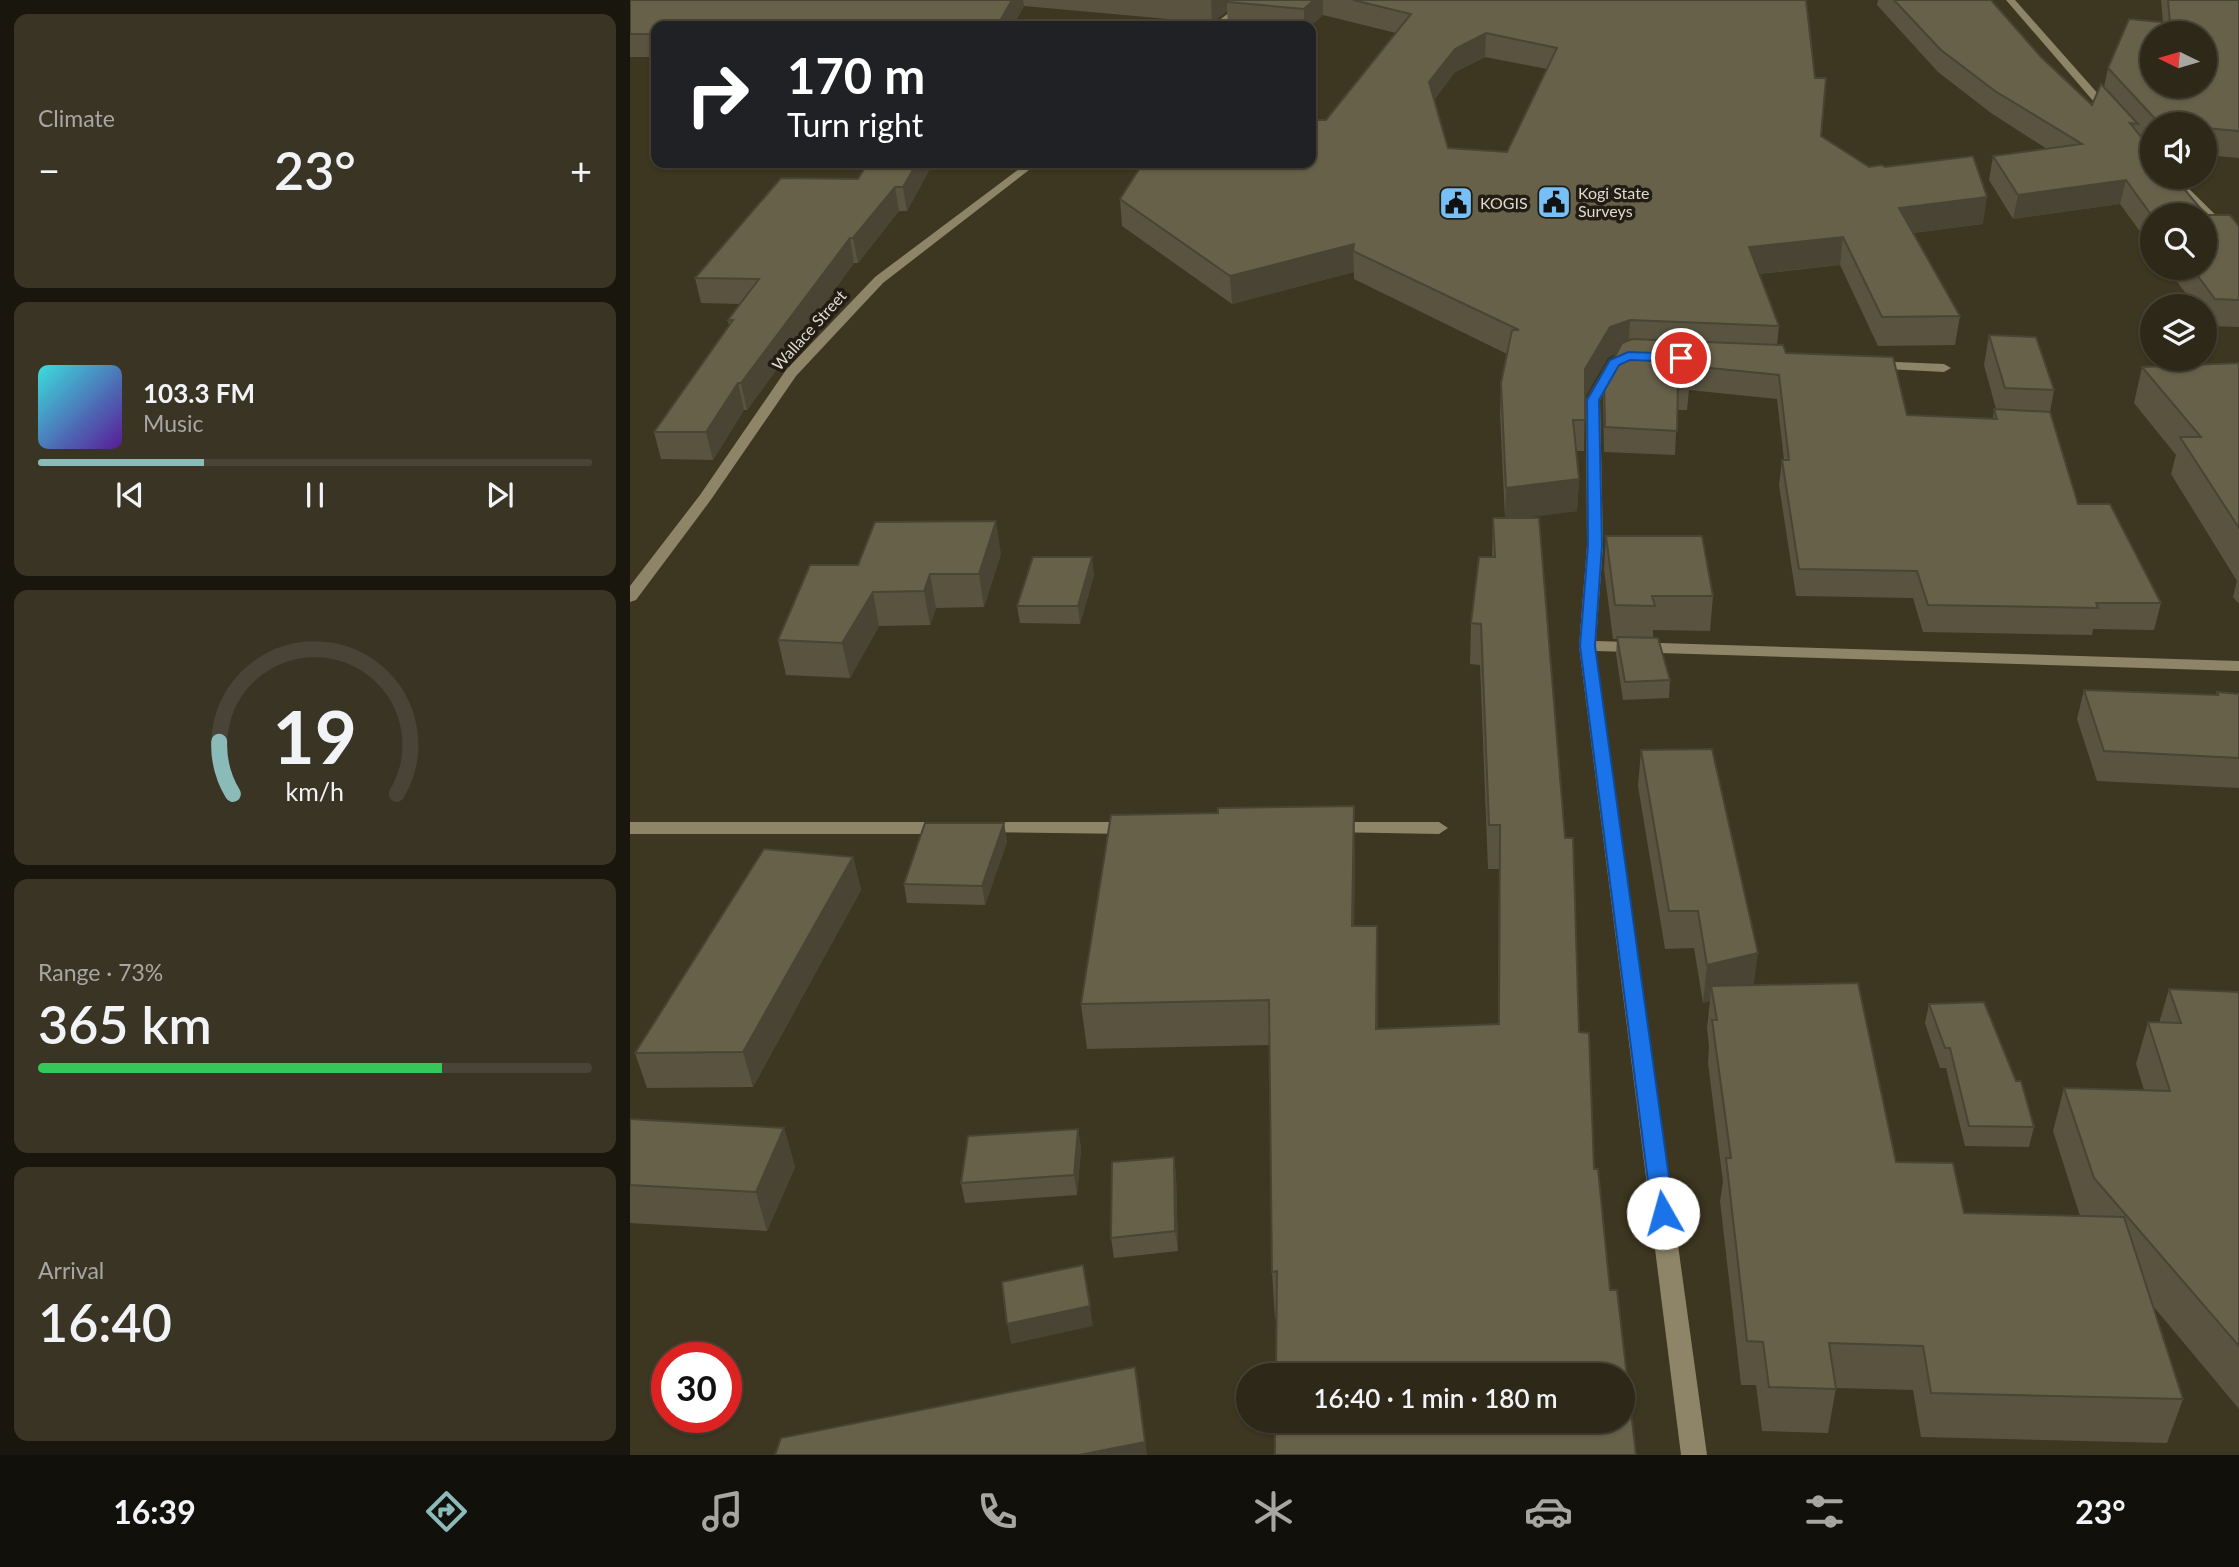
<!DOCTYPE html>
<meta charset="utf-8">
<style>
body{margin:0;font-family:Lato,sans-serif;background:#3a3425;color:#f1f3f6;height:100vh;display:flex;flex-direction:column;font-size:26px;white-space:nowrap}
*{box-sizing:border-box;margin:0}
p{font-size:23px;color:#a7a6a2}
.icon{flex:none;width:38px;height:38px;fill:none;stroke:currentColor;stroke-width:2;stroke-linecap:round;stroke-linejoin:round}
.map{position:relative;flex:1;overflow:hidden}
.side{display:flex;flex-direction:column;gap:14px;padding:14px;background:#19160d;width:630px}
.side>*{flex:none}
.banner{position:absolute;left:21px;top:21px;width:665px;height:147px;border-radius:14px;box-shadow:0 2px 5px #0004,0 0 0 2px #494437;background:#202124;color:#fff;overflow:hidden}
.needle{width:46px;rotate:275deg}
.tools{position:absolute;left:1510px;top:21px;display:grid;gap:14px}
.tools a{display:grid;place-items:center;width:77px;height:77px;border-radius:50%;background:#2e2818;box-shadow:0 2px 5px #0004,0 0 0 2px #494437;font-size:35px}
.speed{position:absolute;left:21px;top:1342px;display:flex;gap:14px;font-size:35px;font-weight:700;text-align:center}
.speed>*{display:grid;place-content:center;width:91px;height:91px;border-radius:50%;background:#2e2818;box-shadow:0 2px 5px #0004,0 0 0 2px #494437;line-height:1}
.speed .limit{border:10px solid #d22;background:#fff;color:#111}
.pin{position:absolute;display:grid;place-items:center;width:60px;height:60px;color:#fff;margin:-30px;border:4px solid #fff;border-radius:50%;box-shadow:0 2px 7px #0007}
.me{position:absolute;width:77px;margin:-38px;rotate:353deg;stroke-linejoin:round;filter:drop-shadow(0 0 5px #0008)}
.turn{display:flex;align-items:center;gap:24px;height:147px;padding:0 21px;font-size:32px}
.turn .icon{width:91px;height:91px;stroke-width:2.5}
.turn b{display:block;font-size:49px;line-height:60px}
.big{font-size:52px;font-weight:600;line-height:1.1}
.side .tile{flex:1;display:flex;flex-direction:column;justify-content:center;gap:10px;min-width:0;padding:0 24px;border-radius:14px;background:#3a3425}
.side .dial{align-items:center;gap:0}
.dial svg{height:182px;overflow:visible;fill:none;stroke:#494437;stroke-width:7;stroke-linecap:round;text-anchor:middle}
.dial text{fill:#f1f3f6;stroke:none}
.song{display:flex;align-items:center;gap:21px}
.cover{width:84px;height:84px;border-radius:10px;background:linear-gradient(135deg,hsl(180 70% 55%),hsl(270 70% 35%))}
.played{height:7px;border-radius:4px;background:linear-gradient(90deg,#8bbbb9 30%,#494437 30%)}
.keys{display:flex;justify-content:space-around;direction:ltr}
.heat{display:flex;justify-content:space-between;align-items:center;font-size:38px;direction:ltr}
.charge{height:10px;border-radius:5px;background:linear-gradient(90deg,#34c759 73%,#494437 0)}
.trip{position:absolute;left:606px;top:1363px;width:399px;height:70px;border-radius:35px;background:#2e2818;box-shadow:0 2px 5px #0004,0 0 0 2px #494437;font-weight:600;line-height:70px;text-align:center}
.dock{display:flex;height:112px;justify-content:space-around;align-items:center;background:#12100a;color:#a7a6a2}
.dock .icon{width:49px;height:49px}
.dock .selected{color:#8bbbb9}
.dock b{font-size:32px;color:#f1f3f6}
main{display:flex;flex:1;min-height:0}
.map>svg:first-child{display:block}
</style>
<main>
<section class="side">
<div class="tile"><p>Climate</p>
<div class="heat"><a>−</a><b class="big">23°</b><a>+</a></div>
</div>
<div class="tile">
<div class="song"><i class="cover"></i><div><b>103.3 FM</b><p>Music</p></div></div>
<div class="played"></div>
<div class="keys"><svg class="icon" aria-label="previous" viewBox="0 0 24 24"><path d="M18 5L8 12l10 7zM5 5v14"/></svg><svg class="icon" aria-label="pause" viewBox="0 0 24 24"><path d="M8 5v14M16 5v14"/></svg><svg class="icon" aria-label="next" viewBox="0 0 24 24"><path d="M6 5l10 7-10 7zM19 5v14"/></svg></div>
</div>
<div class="tile dial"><svg viewBox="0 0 100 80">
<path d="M14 69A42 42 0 1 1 86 69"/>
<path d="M14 69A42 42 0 0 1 8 46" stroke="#8bbbb9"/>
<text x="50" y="56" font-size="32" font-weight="700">19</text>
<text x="50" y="72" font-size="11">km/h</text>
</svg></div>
<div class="tile"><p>Range · 73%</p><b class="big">365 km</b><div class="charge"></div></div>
<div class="tile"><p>Arrival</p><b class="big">16:40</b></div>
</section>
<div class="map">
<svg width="1609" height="1455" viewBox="0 0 1609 1455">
<rect width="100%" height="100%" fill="#3d3620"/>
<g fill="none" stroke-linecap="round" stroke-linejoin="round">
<!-- minor -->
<path fill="#8e8568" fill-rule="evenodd" d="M 615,0 L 625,0 L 591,26 L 582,26 Z
M 1376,0 L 1385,0 L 1485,113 L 1485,117 L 1477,117 Z
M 397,163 L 408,163 L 253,283 L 166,376 L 80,501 L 6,600 L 0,602 L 0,586 L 70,495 L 156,370 L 245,277 Z
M 1536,177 L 1547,177 L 1609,238 L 1609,249 L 1605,247 Z
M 985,358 L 992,362 L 970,400 L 973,545 L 966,641 L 1609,661 L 1609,671 L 966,651 L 1077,1455 L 1051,1455 L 949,646 L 957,545 L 956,400 L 978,362 Z
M 1242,361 L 1314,364 L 1321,368 L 1314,372 L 1237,368 L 1235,365 Z
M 0,822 L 315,822 L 324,828 L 315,834 L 0,834 Z
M 353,822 L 500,822 L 509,828 L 500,834 L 346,832 L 344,828 Z
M 703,822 L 809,822 L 818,828 L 809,834 L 696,832 L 694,828 Z"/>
</g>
<!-- wall -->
<path fill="#595340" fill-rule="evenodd" d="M 0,0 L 1176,0 L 1191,136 L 1239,167 L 1353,224 L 1283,233 L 1330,316 L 1325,345 L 1248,346 L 1210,265 L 1129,274 L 1149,326 L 1147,345 L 1156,353 L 1277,415 L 1363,418 L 1364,409 L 1366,409 L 1354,365 L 1359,335 L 1424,390 L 1420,412 L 1448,504 L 1531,603 L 1524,630 L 1463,629 L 1462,635 L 1293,632 L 1283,598 L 1166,596 L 1149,485 L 1152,460 L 1154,460 L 1147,399 L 1059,390 L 1057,410 L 1047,410 L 1045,455 L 974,452 L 973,401 L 974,377 L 987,353 L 978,357 L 955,396 L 954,451 L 946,451 L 949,479 L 947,511 L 890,518 L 949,1032 L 645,1319 L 642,1272 L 640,1045 L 457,1049 L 451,1004 L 725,850 L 724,926 L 748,971 L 748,1029 L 868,1024 L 869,869 L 858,869 L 850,665 L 840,664 L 841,623 L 862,557 L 863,518 L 875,518 L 870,414 L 871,383 L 877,354 L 724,279 L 724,272 L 602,304 L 492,226 L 490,199 L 681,163 L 696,120 L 766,33 L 693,15 L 680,26 L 621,26 L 598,24 L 597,11 L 582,23 L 394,6 L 383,26 L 26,26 L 26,57 L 0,57 ZM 855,57 L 917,69 L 877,152 L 818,148 L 804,100 L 825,72 Z
M 1248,0 L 1361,0 L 1411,57 L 1462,105 L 1474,87 L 1478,68 L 1533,23 L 1531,0 L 1609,0 L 1609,158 L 1575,155 L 1575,124 L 1522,124 L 1522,177 L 1576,215 L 1609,226 L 1609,327 L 1579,326 L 1575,320 L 1575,306 L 1565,306 L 1537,268 L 1575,268 L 1522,215 L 1522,248 L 1490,204 L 1383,219 L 1359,180 L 1363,156 L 1417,149 L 1361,113 L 1308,72 L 1247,5 Z
M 238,163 L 303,163 L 277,211 L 269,211 L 228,263 L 224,263 L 117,410 L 114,410 L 83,460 L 31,459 L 24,432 L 99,326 L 98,320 L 110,304 L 71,303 L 65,278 L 228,179 Z
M 1609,363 L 1609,604 L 1603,597 L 1607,581 L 1541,474 L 1546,455 L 1504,403 L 1512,367 Z
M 976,536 L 1083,596 L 1080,631 L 1023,630 L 1023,638 L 1040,680 L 1039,698 L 993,700 L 986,654 L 987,639 L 983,639 L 974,569 Z
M 371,554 L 354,607 L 306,608 L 300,625 L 249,626 L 220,678 L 156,675 L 148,640 L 228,565 Z
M 464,575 L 450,624 L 390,623 L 387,606 Z
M 1454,690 L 1586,695 L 1587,692 L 1609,694 L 1609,788 L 1467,781 L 1447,719 Z
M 1011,750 L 1124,985 L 1266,1162 L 1334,1213 L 1450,1216 L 1423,1131 L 1434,1088 L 1514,1090 L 1506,1064 L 1518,1022 L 1529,1023 L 1539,989 L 1609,992 L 1609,1409 L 1523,1306 L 1553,1399 L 1537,1443 L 1291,1437 L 1283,1390 L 1206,1388 L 1198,1433 L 1132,1431 L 1126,1385 L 1111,1385 L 1090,1201 L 1093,1182 L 1078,1063 L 1079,1046 L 1077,1028 L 1080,1001 L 1073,1003 L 1064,948 L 1035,949 L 1008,786 Z
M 374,823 L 377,842 L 355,905 L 277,903 L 274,884 Z
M 223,857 L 231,890 L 123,1087 L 17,1088 L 5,1053 Z
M 1299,1004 L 1404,1127 L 1399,1147 L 1335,1146 L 1316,1068 L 1310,1068 L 1295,1023 Z
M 0,1119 L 154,1128 L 165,1167 L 137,1231 L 0,1223 Z
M 448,1129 L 451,1149 L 447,1195 L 335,1203 L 331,1183 Z
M 544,1157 L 546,1176 L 548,1251 L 484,1258 L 481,1238 Z"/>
<!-- shaded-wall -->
<path fill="#494434" d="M 382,0 L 393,0 L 394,6 L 383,26 L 367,26 Z
M 581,0 L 611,0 L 597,2 L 597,11 L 582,23 Z
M 684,0 L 693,0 L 693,15 L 680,26 L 674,26 L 674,9 Z
M 856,33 L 855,57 L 825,72 L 799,106 L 799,82 L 825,49 Z
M 287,163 L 303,163 L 277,211 L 273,187 Z
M 1496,180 L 1490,204 L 1383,219 L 1388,195 Z
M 265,187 L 269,211 L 228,263 L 223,238 Z
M 1357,197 L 1353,224 L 1265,235 L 1269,208 Z
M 1213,237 L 1210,265 L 1116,275 L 1119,247 Z
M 220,238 L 224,263 L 117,410 L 111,383 Z
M 724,244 L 723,251 L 724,272 L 602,304 L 600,276 Z
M 1000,320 L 998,349 L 978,357 L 954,399 L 955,369 L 980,327 Z
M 108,383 L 114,410 L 83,460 L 76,432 Z
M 949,479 L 947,511 L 875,520 L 876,488 Z
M 366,521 L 371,554 L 354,607 L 349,574 Z
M 462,557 L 464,575 L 450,624 L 448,606 Z
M 300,574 L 306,608 L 300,625 L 294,591 Z
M 243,592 L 249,626 L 220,678 L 212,643 Z
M 724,806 L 725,850 L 723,971 L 722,926 Z
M 374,823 L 377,842 L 355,905 L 352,886 Z
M 223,857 L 231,890 L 123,1087 L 113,1052 Z
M 747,926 L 748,971 L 748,1075 L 746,1029 Z
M 1128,953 L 1123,991 L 1081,986 L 1080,1001 L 1073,1003 L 1077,965 Z
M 154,1128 L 165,1167 L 137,1231 L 126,1192 Z
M 448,1129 L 451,1149 L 447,1195 L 444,1175 Z
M 544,1157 L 546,1176 L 548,1251 L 545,1231 Z
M 460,1306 L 463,1326 L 381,1344 L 377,1324 Z
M 505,1367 L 517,1455 L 449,1455 Z"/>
<!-- building -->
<path fill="#68614a" stroke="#494434" stroke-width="2" fill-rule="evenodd" d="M 0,0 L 382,0 L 367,26 L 26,26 L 26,34 L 0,34 Z
M 599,0 L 684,0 L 674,9 L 597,2 Z
M 723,0 L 1176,0 L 1185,78 L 1196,78 L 1191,136 L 1239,167 L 1252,165 L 1255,167 L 1343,156 L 1357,197 L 1269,208 L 1330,316 L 1252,317 L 1213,237 L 1119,247 L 1149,326 L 1000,320 L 980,327 L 955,369 L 955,420 L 943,420 L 949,479 L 876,488 L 871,383 L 882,330 L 889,330 L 723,251 L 724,244 L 600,276 L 490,199 L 513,163 L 681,163 L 681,120 L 696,120 L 781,14 ZM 856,33 L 927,48 L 877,152 L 818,148 L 799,82 L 825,49 Z
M 1264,0 L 1361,0 L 1411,57 L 1462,105 L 1471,84 L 1508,124 L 1500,123 L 1511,137 L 1519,136 L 1522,138 L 1522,177 L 1544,177 L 1576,215 L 1600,215 L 1609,226 L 1609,300 L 1585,299 L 1562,268 L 1575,268 L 1575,215 L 1522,216 L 1496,180 L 1388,195 L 1363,156 L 1452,144 L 1365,91 L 1311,50 Z
M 1538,0 L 1609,0 L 1609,131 L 1575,128 L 1575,124 L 1529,123 L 1478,68 L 1499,19 L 1540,23 ZM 1522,33 L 1575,33 L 1575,86 L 1522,86 Z
M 238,163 L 287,163 L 273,187 L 265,187 L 223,238 L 220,238 L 111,383 L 108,383 L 76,432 L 24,432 L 103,320 L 98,320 L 129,279 L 65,278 L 151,178 L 228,179 Z
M 1359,335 L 1406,337 L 1424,390 L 1375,388 Z
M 1002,339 L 1153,345 L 1156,353 L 1263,357 L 1277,415 L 1367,419 L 1364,409 L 1420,412 L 1448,504 L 1480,504 L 1531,603 L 1466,603 L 1468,608 L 1298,605 L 1287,571 L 1169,569 L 1152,460 L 1159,460 L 1149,375 L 1061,366 L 1059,386 L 1048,385 L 1047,431 L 975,427 L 974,377 L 992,343 Z
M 1609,363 L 1609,528 L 1550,437 L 1571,437 L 1512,367 Z
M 863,518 L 909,518 L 935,838 L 943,838 L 949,1032 L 959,1033 L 964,1169 L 968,1169 L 980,1290 L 987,1290 L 1006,1455 L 645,1455 L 645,1421 L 992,1421 L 992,1376 L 646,1376 L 647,1271 L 642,1272 L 639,1000 L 451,1004 L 481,815 L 588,813 L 588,808 L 724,806 L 722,926 L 747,926 L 746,1029 L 869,1024 L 870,825 L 859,825 L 851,624 L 841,623 L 849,557 L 865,557 Z
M 366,521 L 349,574 L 300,574 L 294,591 L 243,592 L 212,643 L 148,640 L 180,565 L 228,565 L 245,522 Z
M 976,536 L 1072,536 L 1083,596 L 1022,596 L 1025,606 L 985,605 Z
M 403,557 L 462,557 L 448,606 L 387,606 Z
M 987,637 L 1028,638 L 1040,680 L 995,682 Z
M 1454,690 L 1588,695 L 1587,692 L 1609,694 L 1609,758 L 1474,751 Z
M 1082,749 L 1128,953 L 1077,965 L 1068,911 L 1039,911 L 1011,750 Z
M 295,823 L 374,823 L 352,886 L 274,884 Z
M 134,849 L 223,857 L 113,1052 L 5,1053 Z
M 1228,983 L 1266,1162 L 1323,1163 L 1334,1213 L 1494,1217 L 1553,1399 L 1301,1393 L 1293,1346 L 1199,1343 L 1206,1389 L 1139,1387 L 1133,1342 L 1117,1341 L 1096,1158 L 1101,1158 L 1082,1020 L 1087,1020 L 1081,986 Z
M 1539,989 L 1609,992 L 1609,1346 L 1464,1178 L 1434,1088 L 1540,1091 L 1518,1022 L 1551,1023 Z
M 1354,1002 L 1386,1081 L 1391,1081 L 1404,1127 L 1339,1126 L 1320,1048 L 1315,1048 L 1299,1004 Z
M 0,1119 L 154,1128 L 126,1192 L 0,1185 Z
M 448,1129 L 444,1175 L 331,1183 L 338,1136 Z
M 544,1157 L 545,1231 L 481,1238 L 482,1162 Z
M 453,1265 L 460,1306 L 377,1324 L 372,1282 Z
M 505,1367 L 515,1442 L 449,1455 L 145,1455 L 151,1438 Z"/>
<!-- route -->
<path fill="#1a73e8" stroke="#114b97" stroke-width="2" d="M 998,352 L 1051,354 L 1056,358 L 1051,362 L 1000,360 L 989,365 L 969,400 L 972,545 L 965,646 L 1044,1213 L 1041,1219 L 1033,1222 L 1026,1219 L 1022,1213 L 950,646 L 958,545 L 957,400 L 980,360 Z"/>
<!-- icons -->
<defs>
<g id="civic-square" transform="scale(1.75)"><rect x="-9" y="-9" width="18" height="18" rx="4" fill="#76c0f7" stroke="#211d14"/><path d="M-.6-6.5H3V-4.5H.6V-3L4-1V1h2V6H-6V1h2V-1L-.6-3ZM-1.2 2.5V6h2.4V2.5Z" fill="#111"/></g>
</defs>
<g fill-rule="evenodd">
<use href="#civic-square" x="924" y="202"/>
<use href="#civic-square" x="826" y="203"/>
</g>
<g text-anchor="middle" stroke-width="7" stroke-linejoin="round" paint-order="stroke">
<!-- far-poi labels -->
<g font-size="16" fill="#dfdacd" stroke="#211d14" text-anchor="start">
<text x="948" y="199">Kogi State<tspan x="948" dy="18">Surveys</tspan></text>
<text x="850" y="209">KOGIS</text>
</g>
<!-- far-street labels -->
<g font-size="16" fill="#dfdacd" stroke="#211d14">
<text transform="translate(179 330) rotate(-48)" y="6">Wallace Street</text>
</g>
</g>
</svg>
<div class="tools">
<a><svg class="needle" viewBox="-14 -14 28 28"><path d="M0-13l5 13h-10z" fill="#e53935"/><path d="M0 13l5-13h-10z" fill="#a7a6a2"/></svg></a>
<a><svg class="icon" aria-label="sound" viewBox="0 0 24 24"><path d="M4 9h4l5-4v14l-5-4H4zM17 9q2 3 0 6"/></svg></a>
<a><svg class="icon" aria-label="search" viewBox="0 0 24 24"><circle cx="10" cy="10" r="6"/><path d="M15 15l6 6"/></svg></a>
<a><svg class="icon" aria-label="layers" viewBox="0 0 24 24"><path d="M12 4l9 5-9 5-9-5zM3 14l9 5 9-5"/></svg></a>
</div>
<div class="speed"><div class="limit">30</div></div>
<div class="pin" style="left:1051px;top:358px;background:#d93025"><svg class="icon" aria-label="arrive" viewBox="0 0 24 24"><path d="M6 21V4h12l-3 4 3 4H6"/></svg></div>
<svg class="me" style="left:1033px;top:1213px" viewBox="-20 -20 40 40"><circle r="19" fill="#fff"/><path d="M0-13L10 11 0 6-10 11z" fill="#1a73e8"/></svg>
<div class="trip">16:40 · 1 min · 180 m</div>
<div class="banner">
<div class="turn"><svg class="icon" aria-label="right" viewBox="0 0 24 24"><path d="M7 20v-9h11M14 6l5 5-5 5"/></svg><div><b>170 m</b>Turn right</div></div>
</div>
</div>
</main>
<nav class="dock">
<b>16:39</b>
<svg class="icon selected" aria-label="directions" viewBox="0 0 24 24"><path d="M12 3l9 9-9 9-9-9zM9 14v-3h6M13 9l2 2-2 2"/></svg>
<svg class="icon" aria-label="music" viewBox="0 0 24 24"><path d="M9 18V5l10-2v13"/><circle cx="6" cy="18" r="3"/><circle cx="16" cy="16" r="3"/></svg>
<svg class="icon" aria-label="phone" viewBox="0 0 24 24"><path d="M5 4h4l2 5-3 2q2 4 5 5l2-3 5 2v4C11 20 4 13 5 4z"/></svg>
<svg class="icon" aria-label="climate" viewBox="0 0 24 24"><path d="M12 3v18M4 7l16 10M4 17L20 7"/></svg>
<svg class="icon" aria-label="car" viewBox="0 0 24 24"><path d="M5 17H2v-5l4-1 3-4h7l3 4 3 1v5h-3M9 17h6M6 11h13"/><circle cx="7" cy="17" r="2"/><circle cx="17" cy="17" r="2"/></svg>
<svg class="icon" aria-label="filters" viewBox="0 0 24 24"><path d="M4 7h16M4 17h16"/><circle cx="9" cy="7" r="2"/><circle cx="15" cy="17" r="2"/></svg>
<b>23°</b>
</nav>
